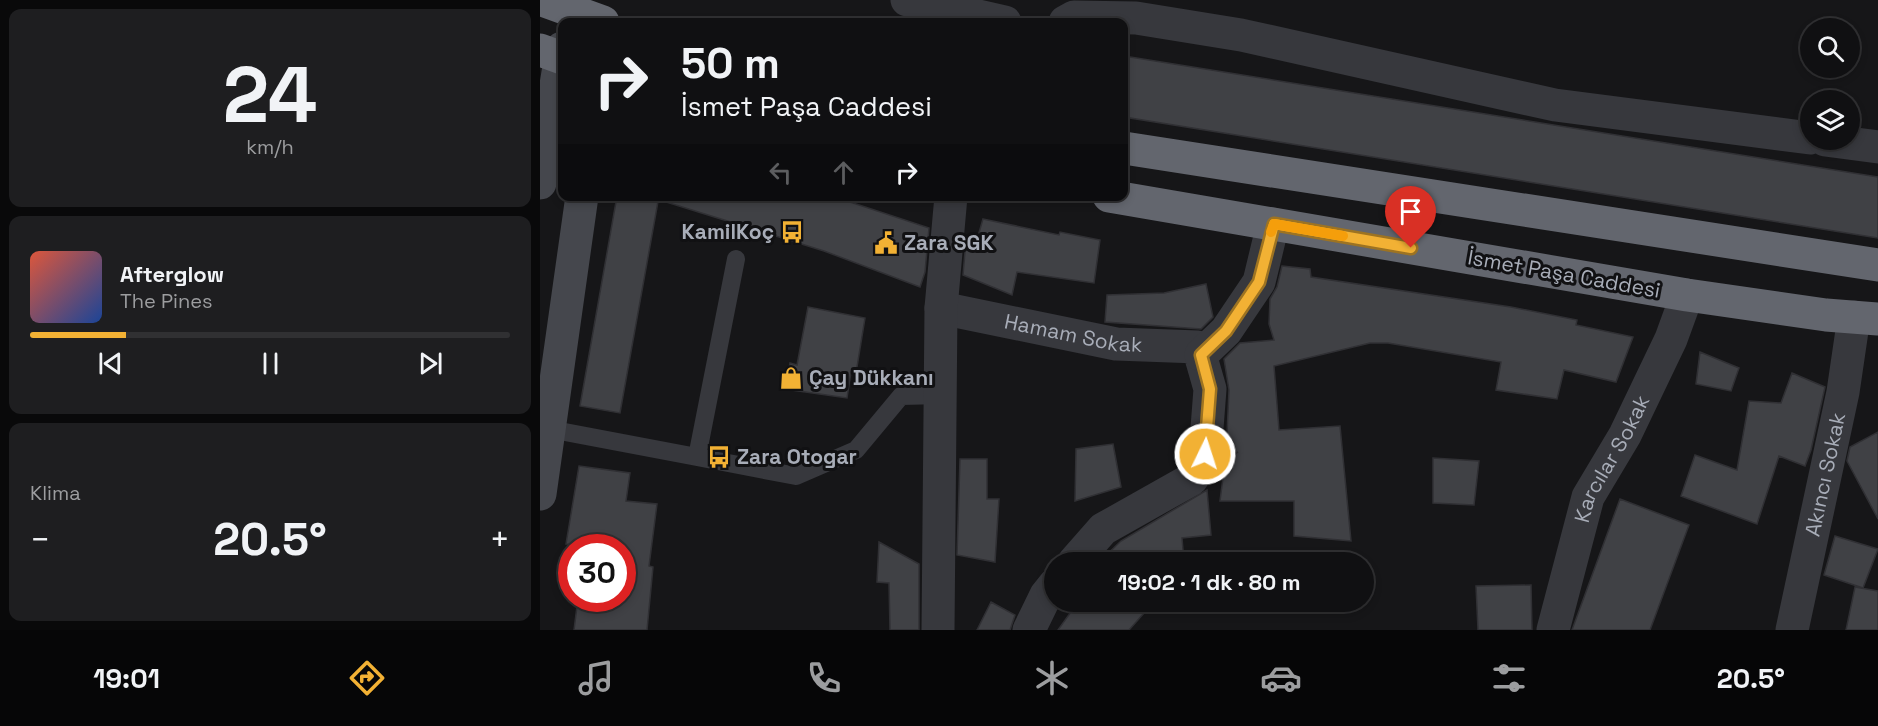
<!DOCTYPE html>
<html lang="tr">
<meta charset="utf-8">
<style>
body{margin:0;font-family:"Space Grotesk",sans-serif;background:#1e1e20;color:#f1f3f6;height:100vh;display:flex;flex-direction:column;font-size:22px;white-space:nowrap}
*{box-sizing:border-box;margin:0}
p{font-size:20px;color:#9c9d9f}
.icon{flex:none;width:33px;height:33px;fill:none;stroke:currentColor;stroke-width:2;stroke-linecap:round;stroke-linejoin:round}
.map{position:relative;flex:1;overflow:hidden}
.details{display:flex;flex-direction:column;gap:9px;padding:9px;background:#09090a;width:540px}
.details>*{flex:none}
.top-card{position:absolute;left:18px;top:18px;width:570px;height:183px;border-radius:12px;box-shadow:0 3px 9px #0003,0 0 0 2px #303032;background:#101012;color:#f1f3f6;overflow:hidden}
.fabs{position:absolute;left:1260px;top:18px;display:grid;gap:12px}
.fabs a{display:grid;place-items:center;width:60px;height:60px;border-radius:50%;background:#101012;box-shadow:0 3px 9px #0003,0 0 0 2px #303032;font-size:30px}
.speed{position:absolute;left:18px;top:534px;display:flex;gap:12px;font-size:30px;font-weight:700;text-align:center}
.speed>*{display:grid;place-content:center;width:78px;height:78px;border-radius:50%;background:#101012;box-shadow:0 3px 9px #0003,0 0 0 2px #303032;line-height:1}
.speed .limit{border:9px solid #d22;background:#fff;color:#111}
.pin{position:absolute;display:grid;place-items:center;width:51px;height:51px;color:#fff;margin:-62px -26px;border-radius:50% 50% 50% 0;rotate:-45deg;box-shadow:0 0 6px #0007}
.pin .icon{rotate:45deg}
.me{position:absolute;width:66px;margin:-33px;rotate:4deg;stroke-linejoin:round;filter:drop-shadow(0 0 4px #0008)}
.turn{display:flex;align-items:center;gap:21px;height:126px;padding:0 24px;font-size:27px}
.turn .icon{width:78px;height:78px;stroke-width:2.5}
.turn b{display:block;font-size:42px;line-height:51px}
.lanes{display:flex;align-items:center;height:57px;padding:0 24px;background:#0003;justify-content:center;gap:30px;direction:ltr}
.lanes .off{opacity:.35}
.big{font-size:45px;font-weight:700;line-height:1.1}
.details .tile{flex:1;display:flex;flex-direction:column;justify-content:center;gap:9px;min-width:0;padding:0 21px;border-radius:12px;background:#1e1e20}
.details .dial{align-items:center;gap:0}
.dial b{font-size:78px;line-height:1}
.song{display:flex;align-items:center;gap:18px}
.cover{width:72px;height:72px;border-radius:9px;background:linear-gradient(135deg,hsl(10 70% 55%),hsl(220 70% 35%))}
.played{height:6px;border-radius:3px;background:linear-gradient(90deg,#f2b134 20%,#303032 20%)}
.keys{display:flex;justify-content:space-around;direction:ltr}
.heat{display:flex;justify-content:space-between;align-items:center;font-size:33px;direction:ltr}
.trip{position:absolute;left:504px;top:552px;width:330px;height:60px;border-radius:30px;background:#101012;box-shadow:0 3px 9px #0003,0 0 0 2px #303032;font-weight:700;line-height:60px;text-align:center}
.tabs{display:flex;height:96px;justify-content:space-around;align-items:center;background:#060607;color:#9c9d9f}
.tabs .icon{width:42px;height:42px}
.tabs .on{color:#f2b134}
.tabs b{font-size:27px;color:#f1f3f6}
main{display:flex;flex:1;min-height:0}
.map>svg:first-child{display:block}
</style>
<main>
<section class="details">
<div class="tile dial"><b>24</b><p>km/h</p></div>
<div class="tile">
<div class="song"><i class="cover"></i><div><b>Afterglow</b><p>The Pines</p></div></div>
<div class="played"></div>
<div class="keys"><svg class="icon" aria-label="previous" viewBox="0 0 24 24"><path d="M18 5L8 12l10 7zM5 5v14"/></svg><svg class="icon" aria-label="pause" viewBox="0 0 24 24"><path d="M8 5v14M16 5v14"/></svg><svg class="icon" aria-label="next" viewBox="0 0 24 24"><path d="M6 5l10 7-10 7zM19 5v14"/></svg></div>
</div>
<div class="tile"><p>Klima</p>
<div class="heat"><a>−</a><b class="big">20.5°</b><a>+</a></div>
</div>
</section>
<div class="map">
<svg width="1338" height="630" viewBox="0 0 1338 630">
<rect width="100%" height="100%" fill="#161618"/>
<!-- building -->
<path fill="#404145" stroke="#303034" stroke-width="1.5" d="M 584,56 L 1338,177 L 1338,238 L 584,117 Z
M 77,196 L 119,196 L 80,413 L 40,406 Z
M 126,196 L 292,196 L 389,228 L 385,272 L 380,287 L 284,251 L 126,202 Z
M 443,219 L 519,235 L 520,232 L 560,240 L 554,283 L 477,272 L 472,295 L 423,275 L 426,240 L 436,243 Z
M 742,266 L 770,269 L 771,277 L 971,307 L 1037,320 L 1036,325 L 1093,337 L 1076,382 L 1024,370 L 1017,399 L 956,390 L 961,362 L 848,343 L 830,343 L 734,366 L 739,430 L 800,426 L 811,541 L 754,536 L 754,501 L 680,501 L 685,462 L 698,452 L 686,456 L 689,390 L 684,359 L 700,343 L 734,340 L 729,324 L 730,299 L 737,287 Z
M 666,284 L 673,317 L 661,329 L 565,322 L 567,295 L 624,293 Z
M 268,307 L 325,318 L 316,373 L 311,372 L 307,398 L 245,389 L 250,363 L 257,365 Z
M 1160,352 L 1199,368 L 1191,391 L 1156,384 Z
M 1252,373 L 1285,387 L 1271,450 L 1265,466 L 1239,456 L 1217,524 L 1141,496 L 1155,455 L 1197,470 L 1209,401 L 1241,403 Z
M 1338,432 L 1338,519 L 1307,461 L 1310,447 Z
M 573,444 L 581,487 L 535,501 L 536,449 Z
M 893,458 L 939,461 L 934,505 L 893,503 Z
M 420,459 L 447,459 L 447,499 L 459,499 L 455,562 L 417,555 Z
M 39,466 L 90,473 L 86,501 L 117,504 L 109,566 L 113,567 L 107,630 L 34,630 L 38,598 L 82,598 L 82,545 L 26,544 Z
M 667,490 L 671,535 L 642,538 L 644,562 L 559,562 L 581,541 Z
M 1080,499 L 1149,525 L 1110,630 L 1032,630 Z
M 1295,536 L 1338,549 L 1323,588 L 1284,575 Z
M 339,542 L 379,564 L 379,630 L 350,630 L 349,583 L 337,582 Z
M 991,585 L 992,630 L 938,630 L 936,586 Z
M 1315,587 L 1338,591 L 1338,630 L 1306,630 Z
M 451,602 L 475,615 L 470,630 L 437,630 Z
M 538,602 L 611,602 L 613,603 L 589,630 L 518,630 Z"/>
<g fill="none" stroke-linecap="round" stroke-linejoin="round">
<!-- lane -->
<path stroke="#37383d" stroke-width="18" d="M 196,259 L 157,457 L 256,476 L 316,450 L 361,396 L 402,395
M 9,429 L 157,457"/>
<!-- street -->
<g stroke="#37383d" stroke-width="33">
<path d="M 367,0 L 465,22"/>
<path d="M 525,22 L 534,17 L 596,18 L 701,35 L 1015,105 L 1270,138"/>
<path d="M 1285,140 L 1338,147"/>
<path id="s1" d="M 401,308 L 576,344 L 658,347 L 670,389 L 665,454 L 652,479 L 563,529 L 534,562"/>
<path d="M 661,355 L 686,331 L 719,282 L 733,224"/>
<path d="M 398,630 L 401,308 L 411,196"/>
<path d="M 489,630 L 506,595 L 514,585"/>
<path id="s2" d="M 1013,630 L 1048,497 L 1085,435 L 1131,339 L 1147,295"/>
<path id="s3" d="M 1252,630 L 1303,392 L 1314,317"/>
</g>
<!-- secondary -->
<path stroke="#45474d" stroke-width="33" d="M 0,183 L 22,48
M 0,494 L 42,196"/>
<!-- highway -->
<path stroke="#63666e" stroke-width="33" d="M 2,0 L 63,22
M 0,50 L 22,58
M 584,148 L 1338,265
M 569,196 L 1147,295 L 1286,315 L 1338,319"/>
</g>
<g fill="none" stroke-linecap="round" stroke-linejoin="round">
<!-- route casing -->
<g stroke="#9d7322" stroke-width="15">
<path id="route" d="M 665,454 L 670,389 L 661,355 L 686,331 L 719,282 L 734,224 L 871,248"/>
</g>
<!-- route -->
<use href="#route" stroke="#f2b134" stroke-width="10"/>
<!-- slow -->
<path stroke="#f59e0b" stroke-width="10" d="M 731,232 L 734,224 L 803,236"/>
</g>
<!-- icons -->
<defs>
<g id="bus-bare" transform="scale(1.8)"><path d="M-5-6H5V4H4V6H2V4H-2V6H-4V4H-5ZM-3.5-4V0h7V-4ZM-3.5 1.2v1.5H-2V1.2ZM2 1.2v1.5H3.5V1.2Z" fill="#f2b134" stroke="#111113" stroke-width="2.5" paint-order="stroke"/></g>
<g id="civic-bare" transform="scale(1.8)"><path d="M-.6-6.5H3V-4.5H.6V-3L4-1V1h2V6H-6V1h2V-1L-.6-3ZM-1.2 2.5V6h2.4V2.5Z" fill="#f2b134" stroke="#111113" stroke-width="2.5" paint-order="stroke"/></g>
<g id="shop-bare" transform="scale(1.8)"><path d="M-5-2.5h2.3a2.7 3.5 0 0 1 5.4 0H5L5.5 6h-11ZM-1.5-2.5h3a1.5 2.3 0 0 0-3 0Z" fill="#f2b134" stroke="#111113" stroke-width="2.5" paint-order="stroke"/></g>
</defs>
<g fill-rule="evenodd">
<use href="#bus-bare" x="252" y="232"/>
<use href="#civic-bare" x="346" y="243"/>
<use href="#shop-bare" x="251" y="378"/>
<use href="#bus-bare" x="179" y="457"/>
</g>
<g text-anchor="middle" stroke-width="6" stroke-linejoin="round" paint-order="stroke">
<!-- poi labels -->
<g font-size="21" font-weight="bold" fill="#a8adb8" stroke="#111113" text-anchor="start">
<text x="234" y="239" text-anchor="end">KamilKoç</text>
<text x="364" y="250">Zara SGK</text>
<text x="269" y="385">Çay Dükkanı</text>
<text x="197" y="464">Zara Otogar</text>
</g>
<!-- street labels -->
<g font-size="21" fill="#a8adb8" stroke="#111113">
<text transform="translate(1024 274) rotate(10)" y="7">İsmet Paşa Caddesi</text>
<text dy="7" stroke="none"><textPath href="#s1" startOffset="135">Hamam Sokak</textPath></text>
<text dy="7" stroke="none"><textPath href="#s2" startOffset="182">Karcılar Sokak</textPath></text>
<text dy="7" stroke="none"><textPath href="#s3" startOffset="159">Akıncı Sokak</textPath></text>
</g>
</g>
</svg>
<div class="fabs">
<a><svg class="icon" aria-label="search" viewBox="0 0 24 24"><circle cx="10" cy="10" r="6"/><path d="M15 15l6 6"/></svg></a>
<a><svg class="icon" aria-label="layers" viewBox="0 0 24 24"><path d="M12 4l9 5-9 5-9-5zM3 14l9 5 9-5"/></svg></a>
</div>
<div class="speed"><div class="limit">30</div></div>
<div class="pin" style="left:871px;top:248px;background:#d93025"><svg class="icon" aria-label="arrive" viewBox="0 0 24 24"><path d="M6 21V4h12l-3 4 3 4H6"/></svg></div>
<svg class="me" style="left:665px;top:454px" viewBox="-20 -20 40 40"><circle r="17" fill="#f2b134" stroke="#fff" stroke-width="3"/><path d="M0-11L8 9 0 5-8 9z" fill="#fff"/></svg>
<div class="trip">19:02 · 1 dk · 80 m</div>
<div class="top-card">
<div class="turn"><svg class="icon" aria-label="right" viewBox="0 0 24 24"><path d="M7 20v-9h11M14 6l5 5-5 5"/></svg><div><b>50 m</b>İsmet Paşa Caddesi</div></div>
<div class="lanes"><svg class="icon off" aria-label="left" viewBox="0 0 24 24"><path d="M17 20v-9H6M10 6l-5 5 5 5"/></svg><svg class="icon off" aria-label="ahead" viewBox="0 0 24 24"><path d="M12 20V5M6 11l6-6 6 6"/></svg><svg class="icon" aria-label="right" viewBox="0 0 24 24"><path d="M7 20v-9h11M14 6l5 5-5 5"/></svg></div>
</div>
</div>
</main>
<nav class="tabs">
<b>19:01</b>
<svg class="icon on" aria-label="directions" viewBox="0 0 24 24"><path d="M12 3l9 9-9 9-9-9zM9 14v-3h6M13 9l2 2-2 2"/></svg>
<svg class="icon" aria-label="music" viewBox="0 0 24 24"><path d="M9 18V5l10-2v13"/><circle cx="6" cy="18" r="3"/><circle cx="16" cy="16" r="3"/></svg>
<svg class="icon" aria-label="phone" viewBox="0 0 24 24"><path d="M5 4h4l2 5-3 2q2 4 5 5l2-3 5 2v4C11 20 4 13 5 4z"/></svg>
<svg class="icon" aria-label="climate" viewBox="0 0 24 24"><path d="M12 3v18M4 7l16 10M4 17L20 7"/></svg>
<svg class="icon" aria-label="car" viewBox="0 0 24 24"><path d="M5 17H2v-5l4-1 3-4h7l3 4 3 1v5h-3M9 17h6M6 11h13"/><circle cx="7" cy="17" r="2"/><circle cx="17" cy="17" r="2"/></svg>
<svg class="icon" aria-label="filters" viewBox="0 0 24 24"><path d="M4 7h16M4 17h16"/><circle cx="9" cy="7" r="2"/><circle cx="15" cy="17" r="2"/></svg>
<b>20.5°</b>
</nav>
